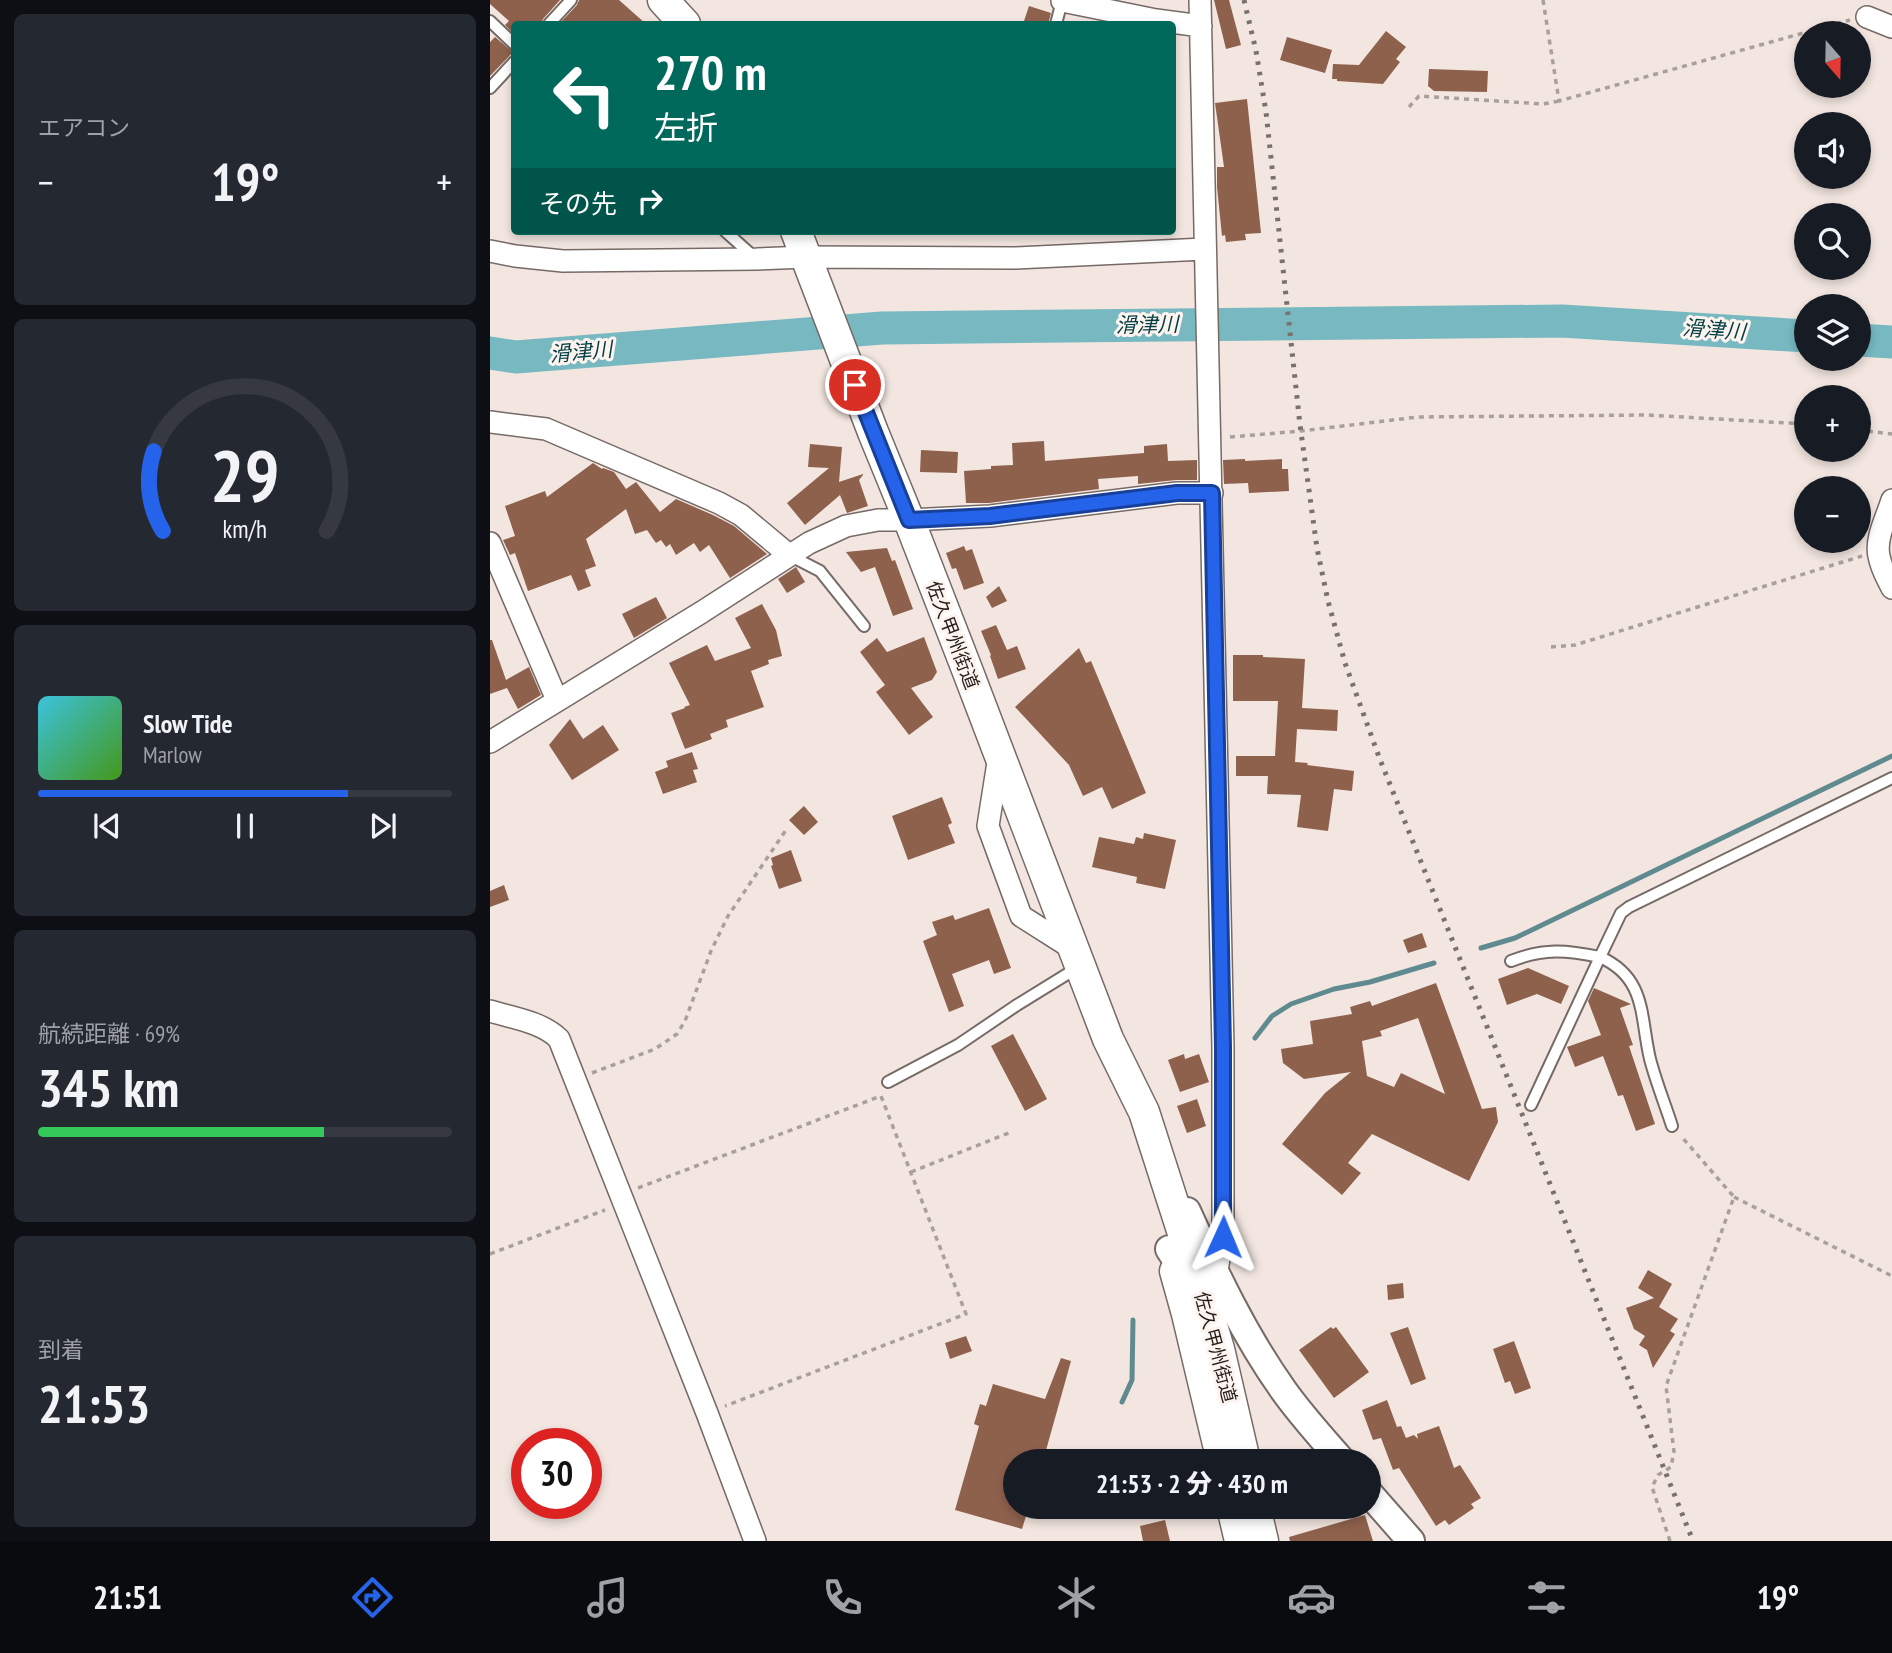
<!DOCTYPE html>
<html lang="ja">
<meta charset="utf-8">
<style>
body{margin:0;font-family:"PT Sans Narrow","Noto Sans JP",sans-serif;background:#242831;color:#f1f3f6;height:100vh;display:flex;flex-direction:column;font-size:26px;white-space:nowrap}
*{box-sizing:border-box;margin:0}
p{font-size:23px;color:#9ea1a6}
.icon{flex:none;width:38px;height:38px;fill:none;stroke:currentColor;stroke-width:2;stroke-linecap:round;stroke-linejoin:round}
.map{position:relative;flex:1;overflow:hidden}
.panel{display:flex;flex-direction:column;gap:14px;padding:14px;background:#0d0f14;width:490px}
.panel>*{flex:none}
.guide{position:absolute;left:21px;top:21px;width:665px;height:214px;border-radius:7px;box-shadow:0 4px 10px #0003;background:#00695c;color:#fff;overflow:hidden}
.needle{width:46px;rotate:160deg}
.tools{position:absolute;left:1304px;top:21px;display:grid;gap:14px}
.tools a{display:grid;place-items:center;width:77px;height:77px;border-radius:50%;background:#171b24;box-shadow:0 4px 10px #0003;font-size:35px}
.speed{position:absolute;left:21px;top:1428px;display:flex;gap:14px;font-size:35px;font-weight:700;text-align:center}
.speed>*{display:grid;place-content:center;width:91px;height:91px;border-radius:50%;background:#171b24;box-shadow:0 4px 10px #0003;line-height:1}
.speed .limit{border:10px solid #d22;background:#fff;color:#111}
.pin{position:absolute;display:grid;place-items:center;width:60px;height:60px;color:#fff;margin:-30px;border:4px solid #fff;border-radius:50%;box-shadow:0 2px 7px #0007}
.me{position:absolute;width:77px;margin:-38px;rotate:1deg;stroke-linejoin:round;filter:drop-shadow(0 0 5px #0008)}
.turn{display:flex;align-items:center;gap:24px;height:147px;padding:0 28px;font-size:32px}
.turn .icon{width:91px;height:91px;stroke-width:2.5}
.turn b{display:block;font-size:49px;line-height:60px}
.then{display:flex;align-items:center;height:66px;padding:0 28px;background:#0003;gap:14px;font-size:26px}
.big{font-size:52px;font-weight:800;line-height:1.1}
.panel .widget{flex:1;display:flex;flex-direction:column;justify-content:center;gap:10px;min-width:0;padding:0 24px;border-radius:10px;background:#242831}
.panel .dial{align-items:center;gap:0}
.dial svg{height:182px;overflow:visible;fill:none;stroke:#363941;stroke-width:7;stroke-linecap:round;text-anchor:middle}
.dial text{fill:#f1f3f6;stroke:none}
.song{display:flex;align-items:center;gap:21px}
.cover{width:84px;height:84px;border-radius:10px;background:linear-gradient(135deg,hsl(190 70% 55%),hsl(100 70% 35%))}
.played{height:7px;border-radius:4px;background:linear-gradient(90deg,#2563eb 75%,#363941 75%)}
.keys{display:flex;justify-content:space-around;direction:ltr}
.heat{display:flex;justify-content:space-between;align-items:center;font-size:38px;direction:ltr}
.charge{height:10px;border-radius:5px;background:linear-gradient(90deg,#34c759 69%,#363941 0)}
.trip{position:absolute;left:513px;top:1449px;width:378px;height:70px;border-radius:35px;background:#171b24;box-shadow:0 4px 10px #0003;font-weight:800;line-height:70px;text-align:center}
.tabs{display:flex;height:112px;justify-content:space-around;align-items:center;background:#090b0e;color:#9ea1a6}
.tabs .icon{width:49px;height:49px}
.tabs .on{color:#2563eb}
.tabs b{font-size:32px;color:#f1f3f6}
main{display:flex;flex:1;min-height:0}
.map>svg:first-child{display:block}
</style>
<main>
<section class="panel">
<div class="widget"><p>エアコン</p>
<div class="heat"><a>−</a><b class="big">19°</b><a>+</a></div>
</div>
<div class="widget dial"><svg viewBox="0 0 100 80">
<path d="M14 69A42 42 0 1 1 86 69"/>
<path d="M14 69A42 42 0 0 1 10 34" stroke="#2563eb"/>
<text x="50" y="56" font-size="32" font-weight="700">29</text>
<text x="50" y="72" font-size="11">km/h</text>
</svg></div>
<div class="widget">
<div class="song"><i class="cover"></i><div><b>Slow Tide</b><p>Marlow</p></div></div>
<div class="played"></div>
<div class="keys"><svg class="icon" aria-label="previous" viewBox="0 0 24 24"><path d="M18 5L8 12l10 7zM5 5v14"/></svg><svg class="icon" aria-label="pause" viewBox="0 0 24 24"><path d="M8 5v14M16 5v14"/></svg><svg class="icon" aria-label="next" viewBox="0 0 24 24"><path d="M6 5l10 7-10 7zM19 5v14"/></svg></div>
</div>
<div class="widget"><p>航続距離 · 69%</p><b class="big">345 km</b><div class="charge"></div></div>
<div class="widget"><p>到着</p><b class="big">21:53</b></div>
</section>
<div class="map">
<svg width="1402" height="1541" viewBox="0 0 1402 1541">
<rect width="100%" height="100%" fill="#f3e6e0"/>
<g fill="none" stroke-linecap="round" stroke-linejoin="round">
<!-- stream -->
<path stroke="#5f8b90" stroke-width="5" d="M 991,948 L 1025,938 L 1402,756
M 765,1038 L 782,1016 L 801,1004 L 844,989 L 880,982 L 944,963
M 632,1402 L 642,1380 L 643,1320"/>
<!-- river -->
<path stroke="#78b9c1" stroke-width="33" d="M 1368,340 L 1402,342
M 0,353 L 26,357 L 392,328 L 1072,321 L 1316,336"/>
</g>
<!-- building -->
<path fill="#8e614d" fill-rule="evenodd" d="M 0,0 L 70,0 L 53,19 L 51,24 L 24,24 L 24,34 L 15,25 L 19,21 L 0,4 Z
M 89,0 L 129,0 L 156,24 L 69,24 L 87,5 Z
M 724,0 L 739,0 L 751,45 L 736,49 Z
M 539,6 L 561,13 L 558,24 L 533,24 Z
M 896,31 L 916,47 L 906,59 L 910,62 L 893,84 L 847,81 L 847,79 L 842,79 L 843,64 L 869,65 Z
M 5,37 L 23,52 L 0,76 L 0,42 Z
M 797,37 L 842,50 L 835,73 L 790,60 Z
M 939,69 L 998,71 L 997,92 L 944,91 L 938,86 Z
M 757,99 L 771,233 L 755,234 L 756,240 L 736,242 L 735,235 L 732,236 L 727,187 L 727,167 L 734,167 L 725,103 Z
M 554,441 L 555,461 L 654,453 L 654,446 L 677,444 L 678,461 L 707,460 L 707,480 L 686,480 L 648,484 L 648,476 L 608,479 L 609,489 L 499,503 L 476,503 L 474,471 L 501,469 L 501,466 L 523,465 L 522,443 Z
M 320,444 L 352,447 L 349,482 L 373,474 L 373,475 L 369,480 L 378,506 L 357,513 L 350,495 L 315,525 L 297,503 L 339,468 L 318,467 Z
M 431,450 L 468,452 L 467,473 L 430,472 Z
M 755,459 L 755,461 L 792,459 L 792,469 L 798,469 L 799,491 L 759,493 L 758,483 L 734,484 L 733,460 Z
M 103,463 L 112,469 L 113,468 L 124,472 L 136,489 L 146,482 L 170,512 L 186,499 L 223,515 L 244,526 L 277,554 L 240,578 L 219,545 L 210,552 L 204,543 L 186,555 L 180,544 L 176,547 L 171,540 L 166,543 L 157,530 L 145,534 L 136,509 L 96,539 L 106,566 L 95,570 L 101,586 L 88,591 L 81,575 L 38,591 L 25,553 L 20,555 L 13,540 L 25,536 L 15,506 L 55,491 L 57,497 Z
M 474,546 L 476,551 L 482,549 L 494,583 L 474,590 L 466,568 L 462,569 L 456,553 Z
M 397,548 L 402,561 L 405,560 L 423,609 L 403,616 L 385,567 L 371,572 L 356,552 Z
M 306,567 L 315,582 L 297,593 L 288,579 Z
M 509,586 L 517,601 L 502,608 L 496,597 Z
M 166,597 L 177,618 L 144,638 L 132,614 Z
M 272,604 L 286,630 L 292,656 L 278,660 L 279,664 L 261,671 L 274,707 L 236,720 L 238,727 L 220,734 L 222,739 L 195,749 L 181,713 L 195,708 L 194,707 L 200,705 L 179,663 L 217,645 L 225,661 L 261,648 L 245,618 Z
M 506,625 L 517,650 L 527,646 L 536,669 L 508,679 L 500,656 L 501,655 L 491,631 Z
M 434,637 L 447,672 L 442,680 L 421,688 L 443,717 L 419,735 L 386,692 L 395,685 L 370,652 L 387,638 L 397,652 Z
M 0,640 L 2,640 L 16,680 L 39,667 L 51,695 L 28,709 L 17,688 L 0,694 Z
M 589,648 L 596,663 L 601,661 L 656,793 L 622,809 L 612,787 L 593,796 L 579,765 L 525,707 Z
M 743,655 L 773,655 L 773,657 L 815,659 L 812,708 L 848,710 L 847,731 L 807,729 L 805,762 L 818,763 L 817,765 L 864,771 L 862,791 L 844,789 L 838,831 L 807,827 L 811,795 L 777,794 L 778,776 L 746,776 L 746,756 L 785,756 L 788,701 L 743,701 Z
M 80,719 L 93,739 L 113,725 L 129,750 L 82,780 L 59,745 Z
M 202,752 L 208,769 L 203,770 L 207,782 L 173,794 L 165,772 L 178,767 L 176,761 Z
M 452,797 L 462,823 L 458,825 L 465,843 L 418,860 L 402,816 Z
M 314,806 L 328,822 L 314,835 L 299,820 Z
M 654,833 L 686,840 L 675,889 L 646,883 L 647,877 L 602,867 L 609,837 L 644,844 L 646,837 L 653,839 Z
M 301,850 L 312,881 L 289,889 L 281,866 L 283,865 L 281,858 Z
M 14,885 L 19,900 L 0,907 L 0,891 Z
M 499,908 L 521,968 L 504,974 L 499,960 L 462,974 L 474,1006 L 459,1012 L 433,941 L 447,935 L 442,922 L 463,915 L 465,920 Z
M 932,933 L 937,947 L 918,953 L 913,940 Z
M 1038,968 L 1079,986 L 1071,1004 L 1047,994 L 1017,1005 L 1008,979 Z
M 946,983 L 992,1109 L 1006,1107 L 1008,1122 L 979,1181 L 882,1134 L 858,1163 L 871,1173 L 852,1195 L 792,1144 L 835,1093 L 861,1072 L 814,1079 L 793,1063 L 791,1049 L 823,1044 L 820,1021 L 862,1014 L 860,1007 L 880,1001 L 882,1006 ZM 928,1018 L 955,1094 L 911,1073 L 904,1087 L 877,1076 L 872,1041 L 892,1036 L 890,1031 Z
M 1104,988 L 1141,1004 L 1130,1008 L 1143,1045 L 1139,1046 L 1165,1124 L 1146,1131 L 1133,1095 L 1128,1096 L 1113,1056 L 1085,1067 L 1077,1047 L 1111,1035 L 1098,1001 Z
M 523,1034 L 557,1099 L 535,1111 L 501,1046 Z
M 694,1054 L 695,1059 L 709,1054 L 719,1082 L 690,1092 L 678,1060 Z
M 707,1099 L 716,1126 L 697,1133 L 687,1106 Z
M 1158,1270 L 1182,1284 L 1169,1307 L 1188,1319 L 1180,1331 L 1185,1334 L 1163,1368 L 1157,1350 L 1149,1345 L 1155,1336 L 1144,1329 L 1136,1308 L 1164,1298 L 1148,1288 Z
M 913,1283 L 914,1298 L 898,1300 L 897,1285 Z
M 841,1327 L 843,1329 L 846,1327 L 879,1372 L 844,1398 L 809,1350 Z
M 918,1327 L 936,1379 L 921,1385 L 900,1333 Z
M 476,1336 L 482,1351 L 460,1359 L 455,1343 Z
M 1024,1341 L 1041,1388 L 1025,1394 L 1020,1381 L 1015,1383 L 1003,1349 Z
M 571,1358 L 581,1361 L 553,1461 L 525,1461 L 525,1509 L 537,1513 L 532,1529 L 465,1510 L 489,1426 L 484,1424 L 490,1404 L 496,1406 L 503,1384 L 555,1399 Z
M 897,1400 L 907,1427 L 911,1426 L 916,1438 L 924,1435 L 928,1439 L 927,1434 L 949,1426 L 964,1468 L 970,1465 L 991,1498 L 981,1504 L 984,1508 L 959,1525 L 955,1520 L 946,1526 L 909,1468 L 903,1470 L 891,1438 L 883,1440 L 872,1410 Z
M 875,1515 L 883,1541 L 800,1541 L 799,1537 Z
M 675,1520 L 680,1541 L 653,1541 L 650,1526 Z"/>
<g fill="none" stroke-linecap="round" stroke-linejoin="round">
<!-- service casing -->
<g stroke="#766a66" stroke-width="14">
<path id="service" d="M 0,21 L 24,44
M 59,24 L 81,0
M 566,24 L 572,1
M 0,88 L 24,62
M 235,231 L 264,257
M 299,555 L 330,571 L 374,626
M 1021,961 C 1054,948 1076,950 1110,957 L 1041,1105
M 398,1082 L 468,1045 L 527,1005 L 587,968
M 1182,1126 C 1175,1104 1166,1082 1160,1059 C 1150,1017 1157,978 1110,957 L 1131,913 L 1139,907 L 1402,778"/>
</g>
<!-- minor casing -->
<g stroke="#766a66" stroke-width="24">
<path id="minor" d="M 710,0 L 733,1048 L 733,1237 L 726,1276
M 572,1 L 666,20 L 711,26
M 1377,17 L 1402,27
M 0,251 L 25,256 L 73,261 L 267,259 L 316,257 L 525,258 L 714,249
M 0,422 L 56,429 L 229,503 L 251,515 L 299,555
M 1402,500 C 1397,517 1385,538 1389,556 C 1391,568 1397,578 1402,588
M 0,543 L 67,700
M 0,742 L 212,612 L 319,543 L 356,526 L 388,520 L 419,520 L 500,516 L 687,493 L 722,493
M 509,756 L 498,826 L 531,916 L 583,949
M 0,1011 C 23,1018 52,1022 69,1039 L 217,1413 L 265,1541"/>
</g>
<!-- tertiary casing -->
<g stroke="#766a66" stroke-width="30">
<path id="tertiary" d="M 697,1211 C 725,1273 754,1335 794,1391 C 811,1415 832,1438 852,1461
M 679,1249 L 704,1287
M 878,1492 L 921,1541"/>
</g>
<!-- secondary casing -->
<g stroke="#766a66" stroke-width="33">
<path id="secondary" d="M 173,0 L 195,24
M 306,231 L 383,432 L 419,520 L 478,672 L 618,1039 L 654,1112 L 716,1305 L 729,1349 L 755,1461
M 685,1271 L 697,1314 L 732,1461
M 742,1507 L 750,1541
M 765,1507 L 773,1541"/>
</g>
<!-- path -->
<path stroke="#a99f9b" stroke-width="3.5" stroke-dasharray="5 5" stroke-linecap="butt" d="M 1053,0 L 1069,101 L 1360,20
M 919,107 L 929,96 L 1053,104 L 1069,101
M 1368,430 L 1402,434
M 740,437 L 811,431 L 928,417 L 1157,415 L 1316,424
M 1061,647 L 1085,645 L 1372,556
M 102,1073 L 165,1049 L 187,1034 L 195,1021 L 221,951 L 238,916 L 296,830
M 421,1172 L 521,1132
M 148,1188 L 391,1096 L 476,1314 L 235,1406
M 1244,1197 L 1402,1276
M 0,1254 L 115,1210
M 1180,1541 L 1162,1487 L 1168,1475 L 1181,1467 L 1184,1452 L 1176,1386 L 1244,1197 L 1191,1136"/>
<!-- service -->
<use href="#service" stroke="#fff" stroke-width="10"/>
<!-- minor -->
<use href="#minor" stroke="#fff" stroke-width="21"/>
<!-- tertiary -->
<use href="#tertiary" stroke="#fff" stroke-width="26"/>
<!-- secondary -->
<use href="#secondary" stroke="#fff" stroke-width="30"/>
<!-- rail -->
<path stroke="#79716d" stroke-width="5" stroke-dasharray="3.5 7" stroke-linecap="butt" d="M 754,0 L 766,51 L 776,112 L 810,425 L 827,548 L 838,601 L 855,663 L 889,757 L 1203,1541"/>
</g>
<g fill="none" stroke-linecap="round" stroke-linejoin="round">
<!-- route casing -->
<g stroke="#184099" stroke-width="18">
<path id="route" d="M 365,385 L 419,520 L 500,516 L 687,493 L 722,493 L 733,1048 L 733,1237"/>
</g>
<!-- route -->
<use href="#route" stroke="#2563eb" stroke-width="12"/>
</g>
<g text-anchor="middle" stroke-width="6" stroke-linejoin="round" paint-order="stroke">
<!-- street labels -->
<g font-size="19" fill="#241f1d" stroke="#fef4ef">
<text transform="translate(463 635) rotate(69)" y="7">佐久甲州街道</text>
<text transform="translate(726 1347) rotate(75)" y="7">佐久甲州街道</text>
</g>
<!-- water labels -->
<g font-size="21" font-style="italic" fill="#003e44" stroke="#fef4ef">
<text transform="translate(657 325) rotate(-1)" y="7">滑津川</text>
<text transform="translate(1224 330) rotate(4)" y="7">滑津川</text>
<text transform="translate(91 352) rotate(-5)" y="7">滑津川</text>
</g>
</g>
</svg>
<div class="tools">
<a><svg class="needle" viewBox="-14 -14 28 28"><path d="M0-13l5 13h-10z" fill="#e53935"/><path d="M0 13l5-13h-10z" fill="#9ea1a6"/></svg></a>
<a><svg class="icon" aria-label="sound" viewBox="0 0 24 24"><path d="M4 9h4l5-4v14l-5-4H4zM17 9q2 3 0 6"/></svg></a>
<a><svg class="icon" aria-label="search" viewBox="0 0 24 24"><circle cx="10" cy="10" r="6"/><path d="M15 15l6 6"/></svg></a>
<a><svg class="icon" aria-label="layers" viewBox="0 0 24 24"><path d="M12 4l9 5-9 5-9-5zM3 14l9 5 9-5"/></svg></a>
<a>+</a>
<a>−</a>
</div>
<div class="speed"><div class="limit">30</div></div>
<div class="pin" style="left:365px;top:385px;background:#d93025"><svg class="icon" aria-label="arrive" viewBox="0 0 24 24"><path d="M6 21V4h12l-3 4 3 4H6"/></svg></div>
<svg class="me" style="left:733px;top:1237px" viewBox="-20 -20 40 40"><path d="M0-17L14 15 0 8-14 15z" fill="#2563eb" stroke="#fff" stroke-width="4"/></svg>
<div class="trip">21:53 · 2 分 · 430 m</div>
<div class="guide">
<div class="turn"><svg class="icon" aria-label="left" viewBox="0 0 24 24"><path d="M17 20v-9H6M10 6l-5 5 5 5"/></svg><div><b>270 m</b>左折</div></div>
<div class="then">その先<svg class="icon" aria-label="right" viewBox="0 0 24 24"><path d="M7 20v-9h11M14 6l5 5-5 5"/></svg></div>
</div>
</div>
</main>
<nav class="tabs">
<b>21:51</b>
<svg class="icon on" aria-label="directions" viewBox="0 0 24 24"><path d="M12 3l9 9-9 9-9-9zM9 14v-3h6M13 9l2 2-2 2"/></svg>
<svg class="icon" aria-label="music" viewBox="0 0 24 24"><path d="M9 18V5l10-2v13"/><circle cx="6" cy="18" r="3"/><circle cx="16" cy="16" r="3"/></svg>
<svg class="icon" aria-label="phone" viewBox="0 0 24 24"><path d="M5 4h4l2 5-3 2q2 4 5 5l2-3 5 2v4C11 20 4 13 5 4z"/></svg>
<svg class="icon" aria-label="climate" viewBox="0 0 24 24"><path d="M12 3v18M4 7l16 10M4 17L20 7"/></svg>
<svg class="icon" aria-label="car" viewBox="0 0 24 24"><path d="M5 17H2v-5l4-1 3-4h7l3 4 3 1v5h-3M9 17h6M6 11h13"/><circle cx="7" cy="17" r="2"/><circle cx="17" cy="17" r="2"/></svg>
<svg class="icon" aria-label="filters" viewBox="0 0 24 24"><path d="M4 7h16M4 17h16"/><circle cx="9" cy="7" r="2"/><circle cx="15" cy="17" r="2"/></svg>
<b>19°</b>
</nav>
